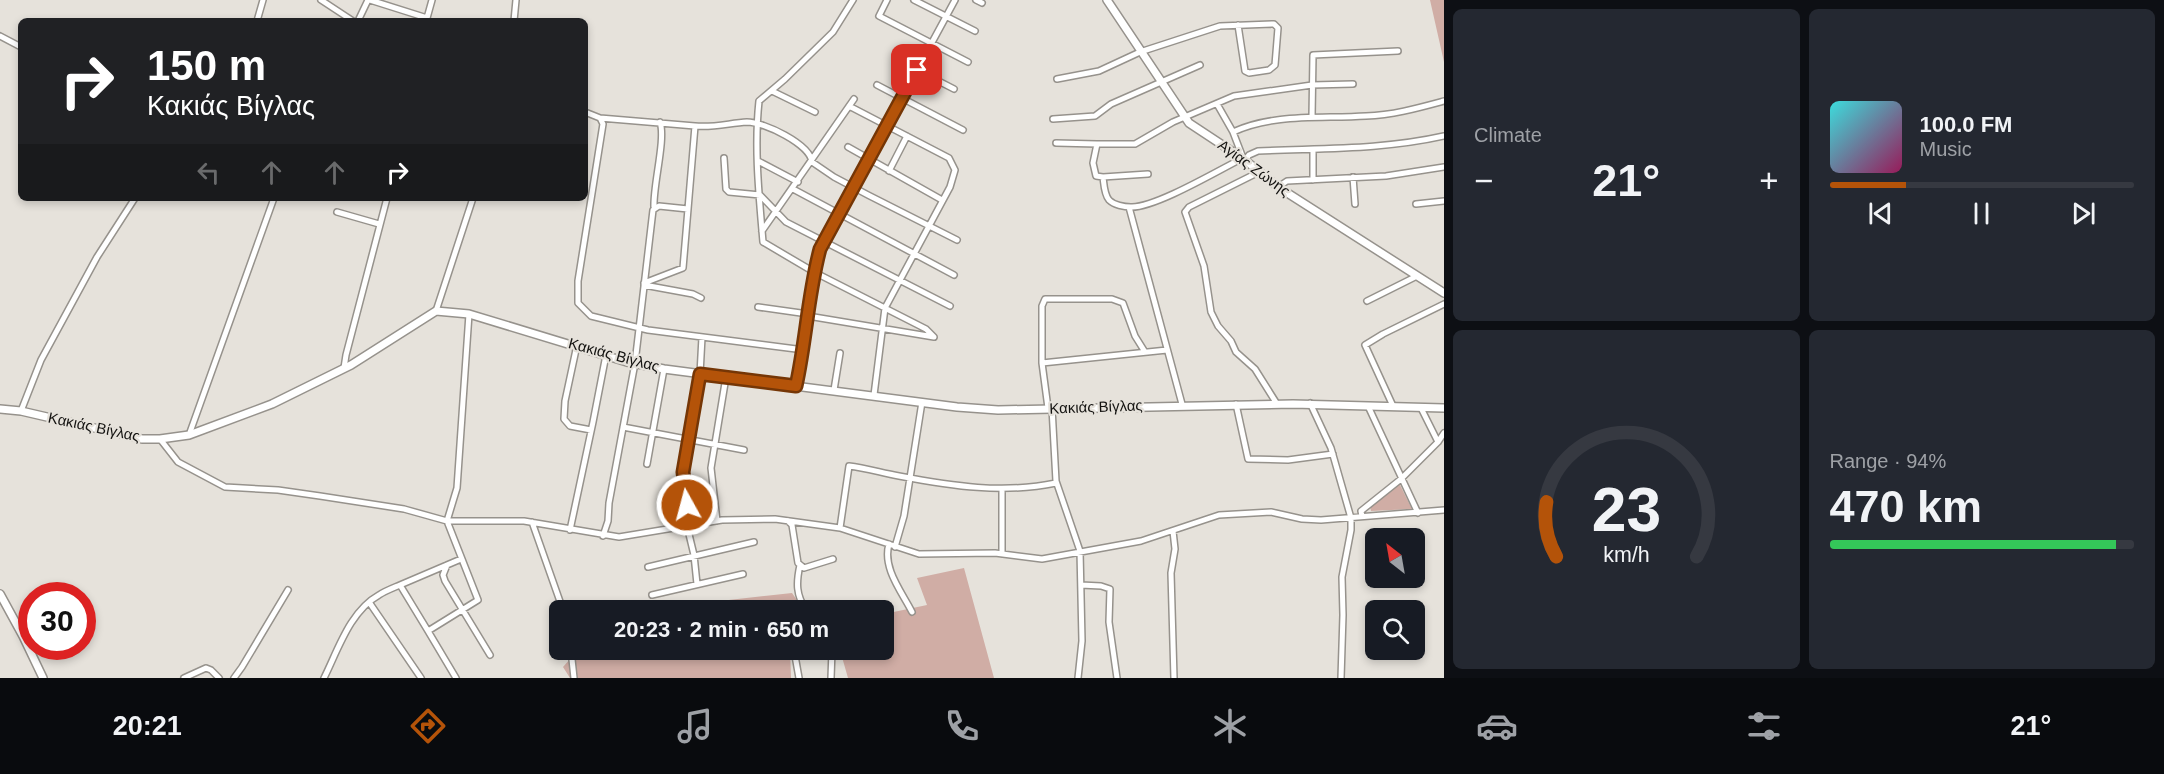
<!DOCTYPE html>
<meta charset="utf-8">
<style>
body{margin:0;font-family:Arial,sans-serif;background:#242831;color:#f1f3f6;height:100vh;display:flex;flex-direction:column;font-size:22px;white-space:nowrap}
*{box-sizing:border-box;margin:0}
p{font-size:20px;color:#9ea1a6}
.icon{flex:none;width:33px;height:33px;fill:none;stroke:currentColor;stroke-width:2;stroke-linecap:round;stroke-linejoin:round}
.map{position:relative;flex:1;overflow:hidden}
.drawer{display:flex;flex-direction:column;gap:9px;padding:9px;background:#0d0f14;width:720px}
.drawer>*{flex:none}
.banner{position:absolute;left:18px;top:18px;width:570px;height:183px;border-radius:9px;box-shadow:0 3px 9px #0003;background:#202124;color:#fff;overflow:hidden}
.needle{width:39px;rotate:329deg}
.controls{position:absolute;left:1365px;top:528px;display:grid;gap:12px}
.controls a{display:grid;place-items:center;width:60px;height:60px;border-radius:9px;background:#171b24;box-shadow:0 3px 9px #0003;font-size:30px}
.speed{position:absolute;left:18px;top:582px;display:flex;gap:12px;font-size:30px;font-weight:700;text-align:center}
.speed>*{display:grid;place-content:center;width:78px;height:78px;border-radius:50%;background:#171b24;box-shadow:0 3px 9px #0003;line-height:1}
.speed .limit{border:9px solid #d22;background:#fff;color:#111}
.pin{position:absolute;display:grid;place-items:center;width:51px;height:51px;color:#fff;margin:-26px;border-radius:12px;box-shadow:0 3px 9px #0006}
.me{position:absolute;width:66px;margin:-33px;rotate:353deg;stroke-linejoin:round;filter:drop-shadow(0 0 4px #0008)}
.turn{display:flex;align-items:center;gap:21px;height:126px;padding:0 30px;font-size:27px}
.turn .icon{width:78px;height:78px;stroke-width:2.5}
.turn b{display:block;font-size:42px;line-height:51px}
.lanes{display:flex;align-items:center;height:57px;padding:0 30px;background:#0003;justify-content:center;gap:30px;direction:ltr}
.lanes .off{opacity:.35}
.big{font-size:45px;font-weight:700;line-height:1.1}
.drawer .tile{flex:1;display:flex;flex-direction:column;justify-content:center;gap:9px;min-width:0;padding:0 21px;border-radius:9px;background:#242831}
.drawer .dial{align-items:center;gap:0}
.dial svg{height:156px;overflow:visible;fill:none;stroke:#363941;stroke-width:7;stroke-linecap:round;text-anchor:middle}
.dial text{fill:#f1f3f6;stroke:none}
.song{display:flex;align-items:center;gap:18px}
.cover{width:72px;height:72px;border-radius:9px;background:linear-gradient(135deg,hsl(180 70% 55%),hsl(330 70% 35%))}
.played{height:6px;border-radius:3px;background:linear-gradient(90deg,#b45309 25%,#363941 25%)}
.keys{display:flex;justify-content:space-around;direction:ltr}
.heat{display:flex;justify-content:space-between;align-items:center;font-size:33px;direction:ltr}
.charge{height:9px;border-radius:4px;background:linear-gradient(90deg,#34c759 94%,#363941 0)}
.drawer .tiles{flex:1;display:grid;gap:9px;grid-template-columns:repeat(2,1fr)}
.trip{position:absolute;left:549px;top:600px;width:345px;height:60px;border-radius:9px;background:#171b24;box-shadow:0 3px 9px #0003;font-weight:700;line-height:60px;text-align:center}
.menu{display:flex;height:96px;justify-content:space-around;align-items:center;background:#090b0e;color:#9ea1a6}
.menu .icon{width:42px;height:42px}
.menu .active{color:#b45309}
.menu b{font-size:27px;color:#f1f3f6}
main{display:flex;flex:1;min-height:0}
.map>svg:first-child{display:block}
</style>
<main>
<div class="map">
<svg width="1444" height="678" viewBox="0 0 1444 678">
<rect width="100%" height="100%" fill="#e6e2db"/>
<!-- green -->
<path fill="#d0ada5" d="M 1430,0 L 1444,0 L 1444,62 Z
M 1399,483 L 1412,509 L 1371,511 L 1370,506 Z
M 964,568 L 994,678 L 848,678 L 840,650 L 884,650 L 884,614 L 927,605 L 917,578 Z
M 792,593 L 804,610 L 721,610 L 720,601 Z
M 578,650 L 683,650 L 689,655 L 697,650 L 790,650 L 791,678 L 570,678 L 563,667 Z"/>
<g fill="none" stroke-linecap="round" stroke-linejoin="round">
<!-- minor casing -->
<g stroke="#96928c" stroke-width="8">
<path id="minor" d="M 321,0 L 353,21
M 370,0 L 427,18 L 432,0
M 887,0 L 879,16 L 968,62
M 914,0 L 975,31
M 976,0 L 982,3
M 257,21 L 263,0
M 358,21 L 368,0
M 514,21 L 516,0
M 0,36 L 21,47
M 917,70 L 954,89
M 1057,79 L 1099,71 L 1140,52 L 1220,26 L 1272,24 L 1274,24 L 1278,28 L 1275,65 L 1269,70 L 1249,73 L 1245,71 L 1238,25
M 877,85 L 963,130
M 772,91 L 815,112
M 1217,104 L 1233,132
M 849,106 L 949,158 L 955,170 L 950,187 L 885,308 L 874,395
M 585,112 L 600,118 L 603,124 L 578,281 L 578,303 L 591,316 L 648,330 L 804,350
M 1312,117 L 1313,55 L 1398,51
M 600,118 L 695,126 L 688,209
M 1053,119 L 1095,116 L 1111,104 L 1200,65
M 695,126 C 713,128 730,123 747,122 C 764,122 810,144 812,162 L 834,177 L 868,195 L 957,240
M 1056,143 L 1097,144
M 848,147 L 942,200
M 724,158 L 726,189 L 729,192 L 760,195 L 786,222 L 950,306
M 1245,160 L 1249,155 L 1258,151 C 1321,148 1382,150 1444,136
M 758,161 L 798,182
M 889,171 L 907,136
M 1259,172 L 1189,207 L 1185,212 L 1204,266 L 1211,312 L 1218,326 L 1231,341 L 1236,352 L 1255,369 L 1277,404
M 1148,174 L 1103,177 C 1104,184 1104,194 1109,200 C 1114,205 1124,207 1131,207 C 1155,208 1219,170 1243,158 L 1233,132 C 1274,113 1322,119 1366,116 C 1393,115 1418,108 1444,101
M 1103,177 L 1096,176 L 1093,163 L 1097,144 L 1135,144 L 1173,122 L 1234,96 L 1312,85 L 1353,84
M 1353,177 L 1355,204
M 1313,180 L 1313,150
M 1278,187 L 1287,181 L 1386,176 L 1444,167
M 793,189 L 954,275
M 1416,204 L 1444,201
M 654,207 C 653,185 666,139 660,122
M 1129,207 L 1182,404
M 337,212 L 379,224
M 762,231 L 854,99
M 644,285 L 693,294 L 701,298
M 1367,301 L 1417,276
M 758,307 L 808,314
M 436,311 L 473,198
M 808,316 L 934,337 L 926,329 L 814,272 L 820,249 L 955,0
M 577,345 L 565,401 L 564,419 L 570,426 L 591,430
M 1042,363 L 1042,306 L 1045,299 L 1112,299 L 1123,303 L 1135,336 L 1145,352
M 344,368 L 346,355 L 387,198
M 796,386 L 804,350 L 814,272 L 763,242 C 759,195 754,148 759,101 L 785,79 L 833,32 L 853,0
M 834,390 L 840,353
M 1310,403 L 1331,448 L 1351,518 L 1351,530 L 1342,577 L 1343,615 L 1341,678
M 1236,404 L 1248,459 L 1288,460 L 1333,454
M 1368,406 L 1418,513
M 1393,406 L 1365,345 L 1383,334 L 1444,304
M 1048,408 L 1042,363 L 1167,350
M 1052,408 L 1056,481 L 1080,551 L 1082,641 L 1078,678
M 1421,408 L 1438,442
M 21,411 L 41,360 L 97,257 L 135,198
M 623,427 L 744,450
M 189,435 L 274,198
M 160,439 L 178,462 L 225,487 L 278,490 L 320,496 L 404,509 L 447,521 L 524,521 L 619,537 L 722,520 L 775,519 L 840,528 L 919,554 L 995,553 L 1042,559 L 1141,541 L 1219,515 L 1271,512 L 1302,519 L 1321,520 L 1444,510
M 647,464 L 664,369
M 1002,490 L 1002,554
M 1362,516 L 1361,511 L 1401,479 L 1438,442 L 1444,433
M 717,521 L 711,468 L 726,377
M 788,521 L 792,525 L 798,563 L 804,568 L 833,559
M 532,522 L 563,610
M 690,525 L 683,472 L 700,374 L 702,337
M 687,526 L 694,555 L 697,584
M 840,528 L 849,466 C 866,468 882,473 899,476 C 952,486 1003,494 1056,483
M 570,530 L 593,422 L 606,355
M 1173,531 L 1175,549 L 1171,573 L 1174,678
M 603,536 L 608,521 L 609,503 L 635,363 L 653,210 L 659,206 L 688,209 L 683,268 L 644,283
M 889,544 C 882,568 902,592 912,612
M 895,547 L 904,516 L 922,402
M 461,559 L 400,585 L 428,631 L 478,600 L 447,521 L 457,488 L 469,314
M 447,565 L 443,575 L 445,581 L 490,655
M 800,565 C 796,583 796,595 806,610
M 648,567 L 754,542
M 1081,585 L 1101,586 L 1110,589 L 1109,622 L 1117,678
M 652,595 L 743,574
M 369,602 L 421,678
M 428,631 L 456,678
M 571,650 L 574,678
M 794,650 L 799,678
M 184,678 L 206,668 L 211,670 L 219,678
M 234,678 L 242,667 L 288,590
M 324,678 C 338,650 350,611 379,595 C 385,591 393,588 400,585
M 831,678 L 832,650"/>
</g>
<!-- tertiary casing -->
<g stroke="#96928c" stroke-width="10">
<path id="tertiary" d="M 1107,0 L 1189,123 L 1245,160 L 1278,187 L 1444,293
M 0,409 L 21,411 L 142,439 L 160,439 L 189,435 L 272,404 L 351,365 L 436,311 L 469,314 L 627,362 L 664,369 L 957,407 L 998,410 L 1293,404 L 1444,408
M 0,594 L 23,636 L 43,678"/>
</g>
<!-- minor -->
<use href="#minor" stroke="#fff" stroke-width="5"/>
<!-- tertiary -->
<use href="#tertiary" stroke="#fff" stroke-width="7"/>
</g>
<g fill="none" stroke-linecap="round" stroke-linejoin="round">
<!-- route casing -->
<g stroke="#753606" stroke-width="15">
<path id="route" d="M 687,505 L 683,472 L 700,374 L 796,386 C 806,341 808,294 820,249 L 917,70"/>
</g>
<!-- route -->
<use href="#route" stroke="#b45309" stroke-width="10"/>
</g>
<g text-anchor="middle" stroke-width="4.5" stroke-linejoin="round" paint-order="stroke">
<!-- street labels -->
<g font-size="15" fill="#141311" stroke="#e6e2db">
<text transform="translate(1254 168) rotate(36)" y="5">Αγίας Ζώνης</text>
<text transform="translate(614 355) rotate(15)" y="5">Κακιάς Βίγλας</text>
<text transform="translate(1096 407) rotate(-2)" y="5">Κακιάς Βίγλας</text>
<text transform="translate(94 427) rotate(12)" y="5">Κακιάς Βίγλας</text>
</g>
</g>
</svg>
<div class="controls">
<a><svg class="needle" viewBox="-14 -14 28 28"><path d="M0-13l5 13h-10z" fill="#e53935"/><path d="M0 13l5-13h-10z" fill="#9ea1a6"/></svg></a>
<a><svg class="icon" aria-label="search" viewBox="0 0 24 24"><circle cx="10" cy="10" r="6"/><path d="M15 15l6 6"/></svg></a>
</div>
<div class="speed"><div class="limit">30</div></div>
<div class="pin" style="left:917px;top:70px;background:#d93025"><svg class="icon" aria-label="arrive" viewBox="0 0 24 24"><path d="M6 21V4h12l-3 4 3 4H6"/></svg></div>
<svg class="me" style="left:687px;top:505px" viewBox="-20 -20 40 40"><circle r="17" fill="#b45309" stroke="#fff" stroke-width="3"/><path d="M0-11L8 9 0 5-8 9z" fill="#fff"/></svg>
<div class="trip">20:23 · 2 min · 650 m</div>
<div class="banner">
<div class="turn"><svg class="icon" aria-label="right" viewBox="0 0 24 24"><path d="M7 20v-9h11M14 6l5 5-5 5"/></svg><div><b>150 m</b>Κακιάς Βίγλας</div></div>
<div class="lanes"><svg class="icon off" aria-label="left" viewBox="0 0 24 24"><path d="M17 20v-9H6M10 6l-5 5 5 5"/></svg><svg class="icon off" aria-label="ahead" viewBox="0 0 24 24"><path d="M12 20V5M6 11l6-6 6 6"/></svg><svg class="icon off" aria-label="ahead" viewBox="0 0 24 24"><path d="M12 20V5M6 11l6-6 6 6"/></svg><svg class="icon" aria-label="right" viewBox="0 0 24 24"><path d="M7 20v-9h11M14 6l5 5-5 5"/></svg></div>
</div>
</div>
<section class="drawer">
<div class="tiles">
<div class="tile"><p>Climate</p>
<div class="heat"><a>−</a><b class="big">21°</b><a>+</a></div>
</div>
<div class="tile">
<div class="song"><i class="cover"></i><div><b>100.0 FM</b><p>Music</p></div></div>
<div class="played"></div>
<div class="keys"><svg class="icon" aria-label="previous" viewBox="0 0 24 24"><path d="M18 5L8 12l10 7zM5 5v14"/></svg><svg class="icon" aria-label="pause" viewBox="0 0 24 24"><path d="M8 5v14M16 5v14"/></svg><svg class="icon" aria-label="next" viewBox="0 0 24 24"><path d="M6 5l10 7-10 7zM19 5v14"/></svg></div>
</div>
<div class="tile dial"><svg viewBox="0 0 100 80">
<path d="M14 69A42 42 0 1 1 86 69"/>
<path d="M14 69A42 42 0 0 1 9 41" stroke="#b45309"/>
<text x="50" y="56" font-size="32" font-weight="700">23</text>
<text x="50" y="72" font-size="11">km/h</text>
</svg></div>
<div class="tile"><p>Range · 94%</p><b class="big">470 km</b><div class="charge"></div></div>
</div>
</section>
</main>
<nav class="menu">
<b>20:21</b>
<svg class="icon active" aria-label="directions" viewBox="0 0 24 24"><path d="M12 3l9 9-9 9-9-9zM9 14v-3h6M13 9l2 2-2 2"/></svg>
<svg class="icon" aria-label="music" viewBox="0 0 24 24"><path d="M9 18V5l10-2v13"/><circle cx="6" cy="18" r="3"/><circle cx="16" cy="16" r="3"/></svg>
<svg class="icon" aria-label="phone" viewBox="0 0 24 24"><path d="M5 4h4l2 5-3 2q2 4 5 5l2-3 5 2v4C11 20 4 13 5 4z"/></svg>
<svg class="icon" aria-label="climate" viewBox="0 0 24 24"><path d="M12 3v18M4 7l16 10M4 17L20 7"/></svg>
<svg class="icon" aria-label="car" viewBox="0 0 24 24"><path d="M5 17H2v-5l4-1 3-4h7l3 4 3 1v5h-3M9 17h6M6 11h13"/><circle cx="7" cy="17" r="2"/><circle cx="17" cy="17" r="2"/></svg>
<svg class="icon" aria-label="filters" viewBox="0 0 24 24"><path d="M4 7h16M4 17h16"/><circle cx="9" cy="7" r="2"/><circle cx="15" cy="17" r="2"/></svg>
<b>21°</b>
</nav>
